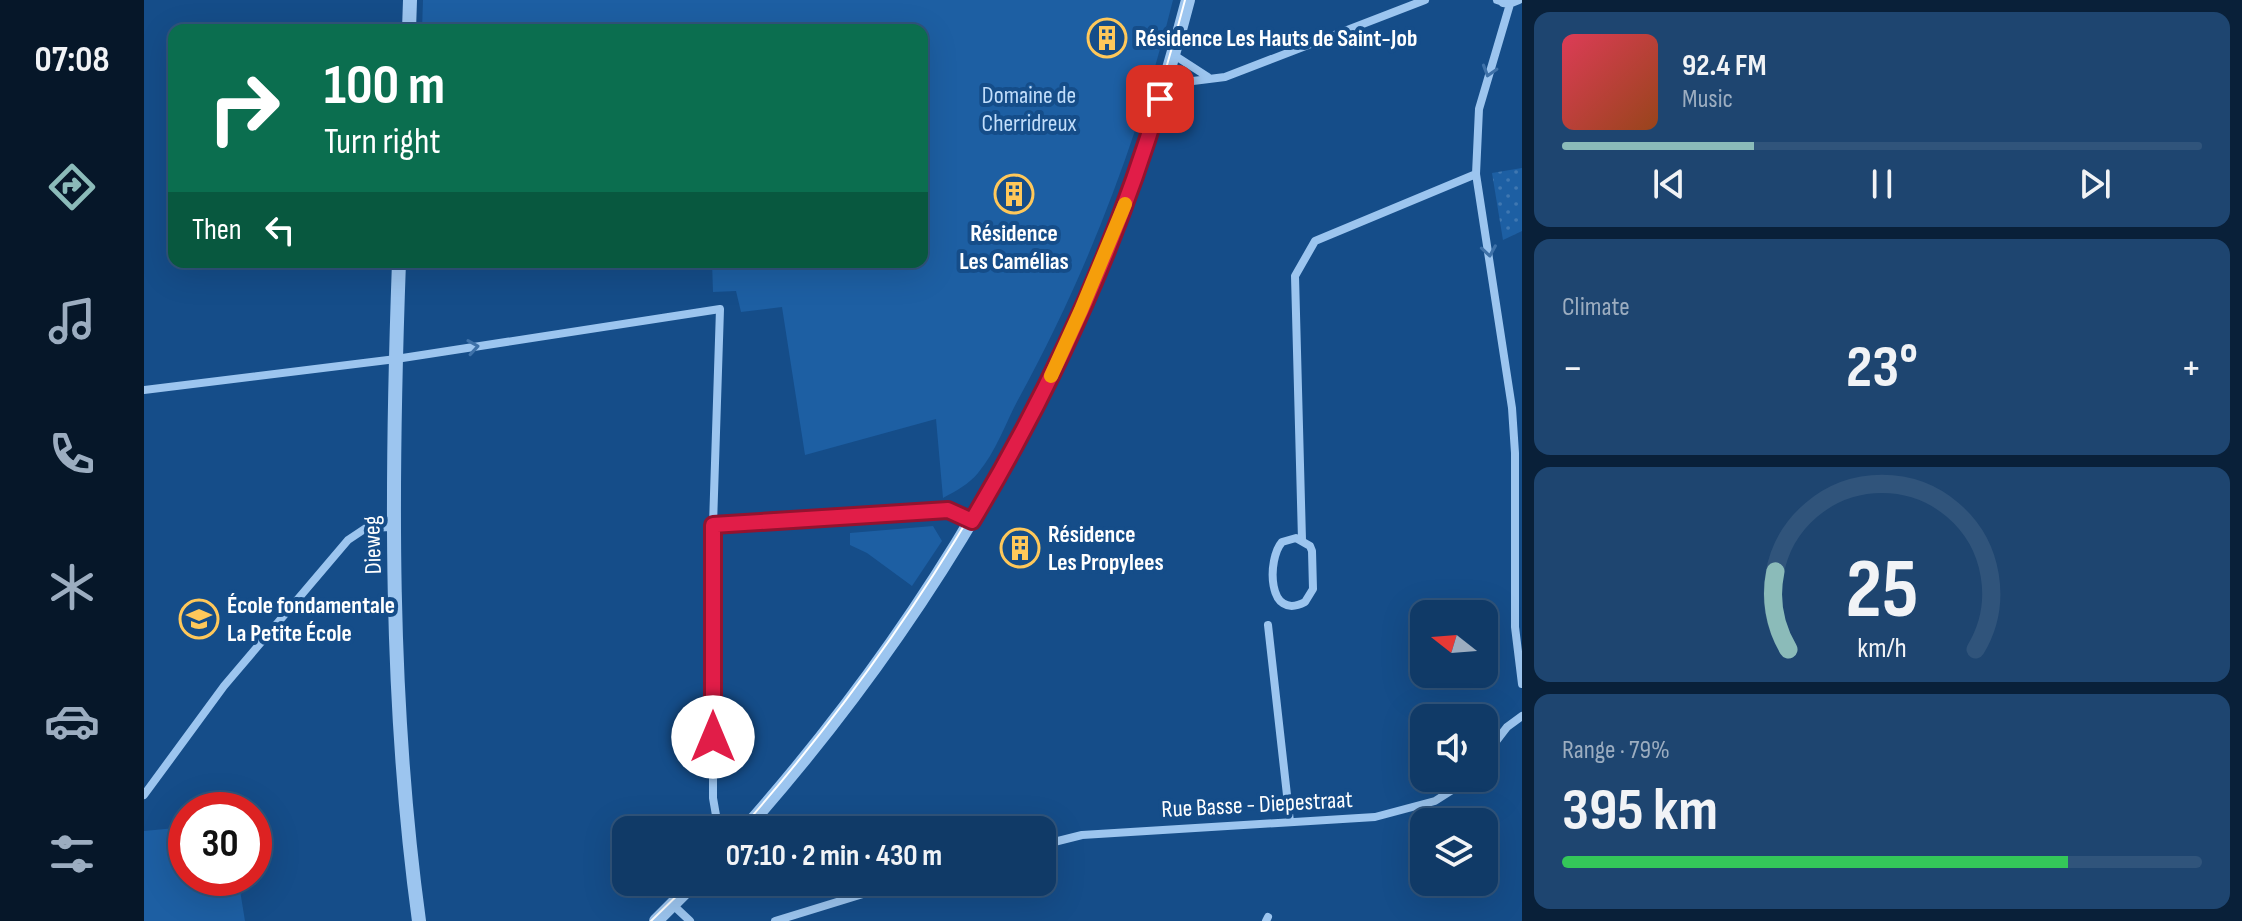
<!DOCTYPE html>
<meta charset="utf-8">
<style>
body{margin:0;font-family:"Sofia Sans Condensed",sans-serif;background:#1e4570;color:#f1f3f6;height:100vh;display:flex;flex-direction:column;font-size:30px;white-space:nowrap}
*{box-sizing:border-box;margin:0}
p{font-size:26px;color:#9cadc0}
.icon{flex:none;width:44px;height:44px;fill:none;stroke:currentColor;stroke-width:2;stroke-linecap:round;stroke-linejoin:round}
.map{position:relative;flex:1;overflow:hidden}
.side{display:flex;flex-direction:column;gap:12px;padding:12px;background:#092039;width:720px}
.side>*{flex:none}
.guide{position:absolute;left:24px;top:24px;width:760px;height:244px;border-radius:16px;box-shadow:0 8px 32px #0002,0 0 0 2px #30547b;background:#0b6e4f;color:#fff;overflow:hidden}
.needle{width:52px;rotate:287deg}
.controls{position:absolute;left:1266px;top:600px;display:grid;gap:16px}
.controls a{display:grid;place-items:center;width:88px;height:88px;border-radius:16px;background:#103a67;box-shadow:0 8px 32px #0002,0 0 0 2px #30547b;font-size:40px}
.speed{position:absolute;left:24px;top:792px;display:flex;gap:16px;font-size:40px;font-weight:700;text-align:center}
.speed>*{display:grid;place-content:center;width:104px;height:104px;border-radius:50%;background:#103a67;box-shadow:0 8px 32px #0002,0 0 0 2px #30547b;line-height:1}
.speed .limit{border:12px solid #d22;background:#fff;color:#111}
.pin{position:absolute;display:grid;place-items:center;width:68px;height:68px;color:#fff;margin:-34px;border-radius:16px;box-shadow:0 4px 12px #0006}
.me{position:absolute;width:88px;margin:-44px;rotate:0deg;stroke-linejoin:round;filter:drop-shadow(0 0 6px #0008)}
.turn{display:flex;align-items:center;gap:28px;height:168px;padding:0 24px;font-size:36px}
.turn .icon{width:104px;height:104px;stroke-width:2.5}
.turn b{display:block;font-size:56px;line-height:68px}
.then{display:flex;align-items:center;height:76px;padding:0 24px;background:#0003;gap:16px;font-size:30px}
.big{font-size:60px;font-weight:700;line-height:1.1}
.side .widget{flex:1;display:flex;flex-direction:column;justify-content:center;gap:12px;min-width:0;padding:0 28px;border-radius:16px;background:#1e4570}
.side .dial{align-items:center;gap:0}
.dial svg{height:208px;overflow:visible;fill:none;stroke:#30547b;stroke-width:7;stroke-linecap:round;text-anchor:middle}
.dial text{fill:#f1f3f6;stroke:none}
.song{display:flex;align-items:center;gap:24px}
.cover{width:96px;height:96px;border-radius:12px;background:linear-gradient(135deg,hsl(350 70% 55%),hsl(20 70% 35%))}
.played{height:8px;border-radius:4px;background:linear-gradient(90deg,#8bbbb9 30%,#30547b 30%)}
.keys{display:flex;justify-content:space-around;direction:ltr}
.heat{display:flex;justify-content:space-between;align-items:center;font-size:44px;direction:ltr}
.charge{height:12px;border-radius:6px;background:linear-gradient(90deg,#34c759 79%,#30547b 0)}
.trip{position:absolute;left:468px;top:816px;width:444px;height:80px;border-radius:16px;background:#103a67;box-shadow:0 8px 32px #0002,0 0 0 2px #30547b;font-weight:700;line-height:80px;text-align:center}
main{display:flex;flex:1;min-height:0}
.tabs{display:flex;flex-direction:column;width:144px;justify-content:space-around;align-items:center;background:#061729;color:#9cadc0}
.tabs .icon{width:56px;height:56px}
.tabs .selected{color:#8bbbb9}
.tabs b{font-size:36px;color:#f1f3f6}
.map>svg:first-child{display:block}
</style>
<main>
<nav class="tabs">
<b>07:08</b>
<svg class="icon selected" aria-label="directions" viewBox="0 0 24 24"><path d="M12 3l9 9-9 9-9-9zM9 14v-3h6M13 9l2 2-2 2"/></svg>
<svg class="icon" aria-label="music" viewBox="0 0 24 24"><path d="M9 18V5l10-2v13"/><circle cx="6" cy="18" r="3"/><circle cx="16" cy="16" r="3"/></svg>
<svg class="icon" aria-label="phone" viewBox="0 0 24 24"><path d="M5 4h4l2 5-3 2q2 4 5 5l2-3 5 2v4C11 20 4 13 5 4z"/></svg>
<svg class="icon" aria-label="climate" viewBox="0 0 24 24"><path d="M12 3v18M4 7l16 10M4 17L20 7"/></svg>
<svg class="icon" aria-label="car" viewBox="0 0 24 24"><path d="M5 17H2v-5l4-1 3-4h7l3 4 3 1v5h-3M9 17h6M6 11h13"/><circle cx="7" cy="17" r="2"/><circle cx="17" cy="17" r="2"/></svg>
<svg class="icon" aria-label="filters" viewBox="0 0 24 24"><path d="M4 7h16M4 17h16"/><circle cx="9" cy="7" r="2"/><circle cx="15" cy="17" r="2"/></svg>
</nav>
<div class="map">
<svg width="1378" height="921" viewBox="0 0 1378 921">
<defs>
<pattern id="grass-dots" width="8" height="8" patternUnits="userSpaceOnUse" patternTransform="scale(2)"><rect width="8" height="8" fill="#1d5fa3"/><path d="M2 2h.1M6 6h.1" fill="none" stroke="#3f77b1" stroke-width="1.8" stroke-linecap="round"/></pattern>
</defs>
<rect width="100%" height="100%" fill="#154d89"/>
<!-- grass -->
<path fill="url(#grass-dots)" d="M 1378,168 L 1378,231 L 1359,240 L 1348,173 Z"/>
<!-- green -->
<path fill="#1d5fa3" d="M 279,0 L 1029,0 C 995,137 943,274 875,398 C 862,422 852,452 834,473 C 825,484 812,491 799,498 L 792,419 L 661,455 L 638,307 L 597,312 L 592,291 L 569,292 L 568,262 L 778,262 L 778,30 L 278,30 Z
M 789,526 L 798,541 L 768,586 L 723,553 L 706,545 L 706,533 Z
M 42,827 L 42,878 L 94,878 L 101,921 L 0,921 L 0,831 Z"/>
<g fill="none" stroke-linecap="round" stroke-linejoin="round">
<!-- minor -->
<path stroke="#9cc5ef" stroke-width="8" d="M 1353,0 L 1365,4 L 1375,0
M 1359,3 L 1366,4 L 1335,109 L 1332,174 L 1368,408 L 1371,453 L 1371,627 L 1378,684
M 1030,55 L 1064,77
M 1022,81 L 1041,82 L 1081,77 L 1281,0
M 0,390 L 252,359 L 576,309 L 569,525 L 569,798 L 573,821 L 583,830
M 569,525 L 804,510 L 827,521
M 1152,538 L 1166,546 L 1168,551 L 1169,589 L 1161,602 C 1123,622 1123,559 1138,542 Z
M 1158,540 L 1151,276 L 1171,241 L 1332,174
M 1124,625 L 1146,822
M 1340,757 L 1363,727 L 1378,716
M 0,795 L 80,686 L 204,540 L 222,528 L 248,527
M 898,845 L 938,835 L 1231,817 L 1291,801 L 1313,787 L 1322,778
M 529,905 L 546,921
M 631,921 L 758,882
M 1122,921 L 1124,917"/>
<!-- tertiary -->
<path stroke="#9cc5ef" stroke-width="14" d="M 265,30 L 266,0
M 255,262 C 247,481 245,703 275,921
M 600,830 C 814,589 963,312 1044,0
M 512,921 L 551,882"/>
<!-- tram -->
<path stroke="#fff" stroke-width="2" d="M 596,830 C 810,586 959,316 1041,0
M 507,921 L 547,882"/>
</g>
<!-- one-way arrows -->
<defs><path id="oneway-chevron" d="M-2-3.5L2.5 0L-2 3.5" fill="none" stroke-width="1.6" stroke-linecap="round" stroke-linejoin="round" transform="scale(2)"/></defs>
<g stroke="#3e71a8">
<use href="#oneway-chevron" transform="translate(1345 71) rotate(107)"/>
<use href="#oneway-chevron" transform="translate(1345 251) rotate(81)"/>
<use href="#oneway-chevron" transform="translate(329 347) rotate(-9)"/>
</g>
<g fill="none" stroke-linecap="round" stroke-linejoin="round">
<!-- route casing -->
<g stroke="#92132f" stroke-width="20">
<path id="route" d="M 569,737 L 569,525 L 804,510 L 828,521 C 907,389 972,247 1016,99"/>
</g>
<!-- route -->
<use href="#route" stroke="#e11d48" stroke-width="14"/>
<!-- slow -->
<path stroke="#f59e0b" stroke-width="14" d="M 907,376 L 937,310 L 981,204"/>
</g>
<!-- icons -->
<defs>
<g id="building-ring" transform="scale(2)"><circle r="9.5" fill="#154d89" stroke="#ffc85a" stroke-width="1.5"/><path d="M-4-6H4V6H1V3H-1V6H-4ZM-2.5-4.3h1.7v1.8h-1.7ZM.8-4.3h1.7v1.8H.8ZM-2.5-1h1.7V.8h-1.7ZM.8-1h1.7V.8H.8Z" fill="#ffc85a"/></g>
<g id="school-ring" transform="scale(2)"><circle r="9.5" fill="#154d89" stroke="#ffc85a" stroke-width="1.5"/><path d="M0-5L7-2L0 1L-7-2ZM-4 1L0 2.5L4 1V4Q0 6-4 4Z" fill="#ffc85a"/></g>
</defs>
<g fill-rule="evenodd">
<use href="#building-ring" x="963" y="38"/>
<use href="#building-ring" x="870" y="194"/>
<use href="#building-ring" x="876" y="548"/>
<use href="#school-ring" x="55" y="619"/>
</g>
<g text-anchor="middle" stroke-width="8" stroke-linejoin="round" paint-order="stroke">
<!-- poi labels -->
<g font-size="24" font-weight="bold" fill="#fff" stroke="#154d89" text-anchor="start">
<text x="991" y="46">Résidence Les Hauts de Saint-Job</text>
<text x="870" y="241" text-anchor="middle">Résidence<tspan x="870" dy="28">Les Camélias</tspan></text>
<text x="904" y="542">Résidence<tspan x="904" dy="28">Les Propylees</tspan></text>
<text x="83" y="613">École fondamentale<tspan x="83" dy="28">La Petite École</tspan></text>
</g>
<!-- park labels -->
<g font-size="24" fill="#c2defb" stroke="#154d89">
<text x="885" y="103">Domaine de<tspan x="885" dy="28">Cherridreux</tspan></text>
</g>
<!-- street labels -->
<g font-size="24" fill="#fff" stroke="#154d89">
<text transform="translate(228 545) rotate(-92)" y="8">Dieweg</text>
<text transform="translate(1113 804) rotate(-3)" y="8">Rue Basse - Diepestraat</text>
</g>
</g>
</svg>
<div class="controls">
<a><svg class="needle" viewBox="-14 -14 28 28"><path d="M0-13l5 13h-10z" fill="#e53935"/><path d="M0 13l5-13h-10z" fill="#9cadc0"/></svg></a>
<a><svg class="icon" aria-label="sound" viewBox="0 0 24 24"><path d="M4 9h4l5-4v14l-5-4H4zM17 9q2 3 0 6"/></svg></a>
<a><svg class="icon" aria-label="layers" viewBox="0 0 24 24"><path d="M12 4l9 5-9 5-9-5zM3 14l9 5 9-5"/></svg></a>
</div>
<div class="speed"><div class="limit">30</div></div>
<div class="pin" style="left:1016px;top:99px;background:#d93025"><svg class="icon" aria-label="arrive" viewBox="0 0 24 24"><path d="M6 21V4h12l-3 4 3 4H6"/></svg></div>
<svg class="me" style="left:569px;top:737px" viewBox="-20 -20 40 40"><circle r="19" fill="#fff"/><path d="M0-13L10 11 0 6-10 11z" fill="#e11d48"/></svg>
<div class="trip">07:10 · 2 min · 430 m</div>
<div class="guide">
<div class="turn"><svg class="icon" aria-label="right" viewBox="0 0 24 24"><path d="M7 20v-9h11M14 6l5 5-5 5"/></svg><div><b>100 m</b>Turn right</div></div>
<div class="then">Then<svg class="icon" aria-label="left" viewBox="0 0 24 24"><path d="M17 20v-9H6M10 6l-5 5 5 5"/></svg></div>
</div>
</div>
<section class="side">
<div class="widget">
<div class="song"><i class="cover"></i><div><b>92.4 FM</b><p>Music</p></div></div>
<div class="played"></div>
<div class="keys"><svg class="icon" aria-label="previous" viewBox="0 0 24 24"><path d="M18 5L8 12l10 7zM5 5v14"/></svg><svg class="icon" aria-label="pause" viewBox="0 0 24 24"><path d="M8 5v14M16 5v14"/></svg><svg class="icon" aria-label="next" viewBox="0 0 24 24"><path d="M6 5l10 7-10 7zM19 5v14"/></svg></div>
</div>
<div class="widget"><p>Climate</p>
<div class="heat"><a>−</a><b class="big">23°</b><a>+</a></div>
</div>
<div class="widget dial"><svg viewBox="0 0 100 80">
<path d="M14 69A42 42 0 1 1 86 69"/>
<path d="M14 69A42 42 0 0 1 9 39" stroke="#8bbbb9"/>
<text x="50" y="56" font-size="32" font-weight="700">25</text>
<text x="50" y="72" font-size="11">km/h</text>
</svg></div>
<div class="widget"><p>Range · 79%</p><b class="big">395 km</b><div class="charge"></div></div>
</section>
</main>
